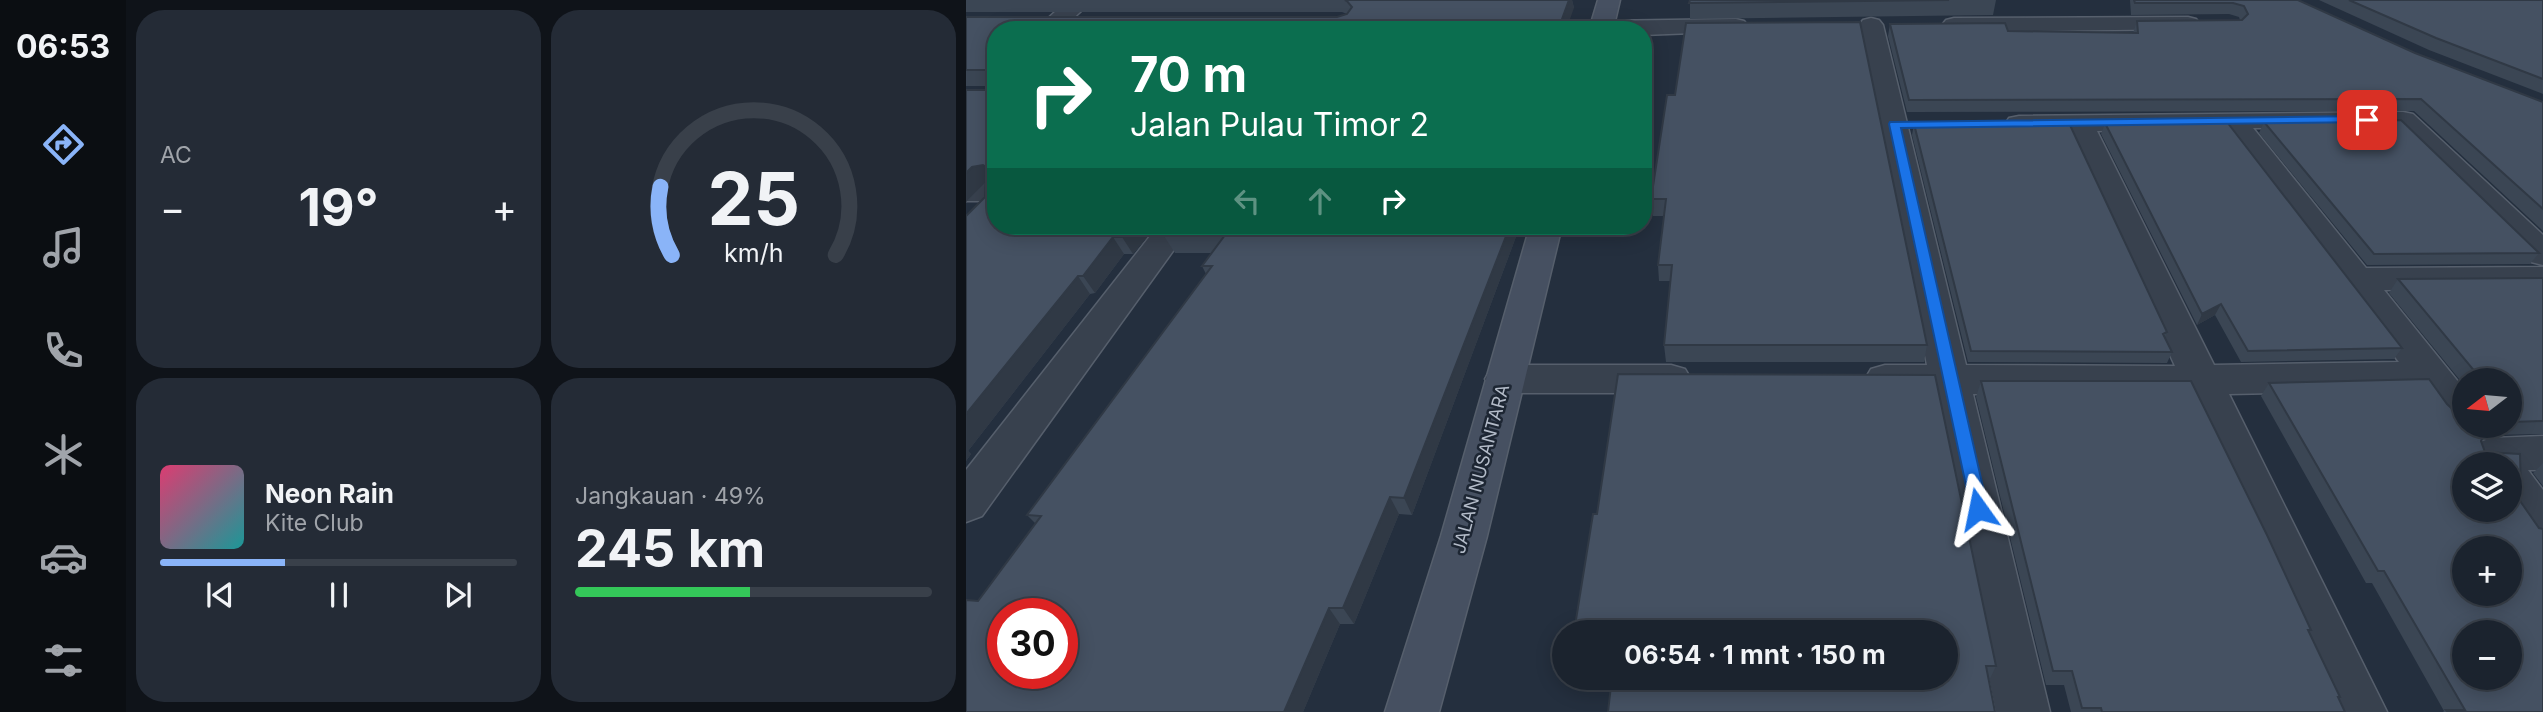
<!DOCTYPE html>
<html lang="id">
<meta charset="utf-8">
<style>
body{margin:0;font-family:Inter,sans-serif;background:#242b36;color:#f1f3f6;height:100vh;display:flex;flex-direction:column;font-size:26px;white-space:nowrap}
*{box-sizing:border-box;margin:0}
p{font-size:23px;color:#a0a4aa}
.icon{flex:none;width:38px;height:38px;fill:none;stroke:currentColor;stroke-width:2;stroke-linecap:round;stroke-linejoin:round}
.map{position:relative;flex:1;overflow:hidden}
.panel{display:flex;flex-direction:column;gap:10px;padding:10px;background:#0f1319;width:840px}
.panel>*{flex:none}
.hud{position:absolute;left:21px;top:21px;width:665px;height:214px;border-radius:28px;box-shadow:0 4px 18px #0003,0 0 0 2px #39404a;background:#0b6e4f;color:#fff;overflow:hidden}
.needle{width:46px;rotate:254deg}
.buttons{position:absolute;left:1486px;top:368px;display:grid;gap:14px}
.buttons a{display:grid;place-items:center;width:70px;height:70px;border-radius:50%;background:#1b232e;box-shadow:0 4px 18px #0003,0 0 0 2px #39404a;font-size:35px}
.speed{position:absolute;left:21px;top:598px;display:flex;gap:14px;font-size:35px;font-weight:700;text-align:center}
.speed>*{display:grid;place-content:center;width:91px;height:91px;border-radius:50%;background:#1b232e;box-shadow:0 4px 18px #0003,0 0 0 2px #39404a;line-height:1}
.speed .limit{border:10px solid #d22;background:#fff;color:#111}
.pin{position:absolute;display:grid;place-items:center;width:60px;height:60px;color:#fff;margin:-30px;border-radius:14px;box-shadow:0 4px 10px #0006}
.me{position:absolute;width:77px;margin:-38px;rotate:348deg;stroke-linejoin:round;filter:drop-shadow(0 0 5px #0008)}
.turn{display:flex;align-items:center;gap:24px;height:147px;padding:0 28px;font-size:32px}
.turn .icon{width:91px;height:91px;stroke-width:2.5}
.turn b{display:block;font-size:49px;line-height:60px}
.lanes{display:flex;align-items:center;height:66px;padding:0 28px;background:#0003;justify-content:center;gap:35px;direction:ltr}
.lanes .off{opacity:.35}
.big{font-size:52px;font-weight:700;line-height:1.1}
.panel .tile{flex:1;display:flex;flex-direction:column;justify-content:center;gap:10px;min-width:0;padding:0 24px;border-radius:28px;background:#242b36}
.panel .dial{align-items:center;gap:0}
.dial svg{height:182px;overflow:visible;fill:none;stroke:#39404a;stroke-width:7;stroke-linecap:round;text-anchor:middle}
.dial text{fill:#f1f3f6;stroke:none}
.song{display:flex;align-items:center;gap:21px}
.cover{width:84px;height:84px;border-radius:10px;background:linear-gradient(135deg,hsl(340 70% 55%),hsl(180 70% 35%))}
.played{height:7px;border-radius:4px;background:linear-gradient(90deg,#8ab4f8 35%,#39404a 35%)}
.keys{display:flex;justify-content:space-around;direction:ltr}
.heat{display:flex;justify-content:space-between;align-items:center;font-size:38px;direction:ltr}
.charge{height:10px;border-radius:5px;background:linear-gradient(90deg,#34c759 49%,#39404a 0)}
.panel .tiles{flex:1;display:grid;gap:10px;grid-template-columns:repeat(2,1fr)}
.trip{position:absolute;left:586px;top:620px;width:406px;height:70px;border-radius:35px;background:#1b232e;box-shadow:0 4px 18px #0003,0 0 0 2px #39404a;font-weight:700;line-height:70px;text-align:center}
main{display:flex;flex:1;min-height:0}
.menu{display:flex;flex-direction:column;width:126px;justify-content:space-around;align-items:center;background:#0b0e12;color:#a0a4aa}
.menu .icon{width:49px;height:49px}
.menu .on{color:#8ab4f8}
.menu b{font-size:32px;color:#f1f3f6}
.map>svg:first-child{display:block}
</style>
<main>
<nav class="menu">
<b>06:53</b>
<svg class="icon on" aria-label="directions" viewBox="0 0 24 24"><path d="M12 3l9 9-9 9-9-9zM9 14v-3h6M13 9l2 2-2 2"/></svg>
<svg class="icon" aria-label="music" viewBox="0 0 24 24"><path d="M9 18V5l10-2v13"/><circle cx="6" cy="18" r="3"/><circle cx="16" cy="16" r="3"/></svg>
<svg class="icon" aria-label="phone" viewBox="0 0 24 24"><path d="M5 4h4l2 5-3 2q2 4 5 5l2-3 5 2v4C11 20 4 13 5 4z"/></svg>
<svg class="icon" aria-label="climate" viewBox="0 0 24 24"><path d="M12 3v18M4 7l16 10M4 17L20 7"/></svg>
<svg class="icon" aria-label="car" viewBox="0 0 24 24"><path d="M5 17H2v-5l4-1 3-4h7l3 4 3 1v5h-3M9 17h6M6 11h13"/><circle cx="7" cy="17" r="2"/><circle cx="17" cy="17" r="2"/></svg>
<svg class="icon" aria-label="filters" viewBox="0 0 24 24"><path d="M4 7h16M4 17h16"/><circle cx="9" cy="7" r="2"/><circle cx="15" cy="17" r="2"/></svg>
</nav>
<section class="panel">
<div class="tiles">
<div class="tile"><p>AC</p>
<div class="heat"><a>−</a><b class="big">19°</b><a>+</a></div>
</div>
<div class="tile dial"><svg viewBox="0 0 100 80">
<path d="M14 69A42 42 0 1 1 86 69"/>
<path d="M14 69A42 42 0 0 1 9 39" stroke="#8ab4f8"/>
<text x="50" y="56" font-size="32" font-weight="700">25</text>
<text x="50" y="72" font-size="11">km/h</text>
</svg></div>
<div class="tile">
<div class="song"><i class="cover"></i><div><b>Neon Rain</b><p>Kite Club</p></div></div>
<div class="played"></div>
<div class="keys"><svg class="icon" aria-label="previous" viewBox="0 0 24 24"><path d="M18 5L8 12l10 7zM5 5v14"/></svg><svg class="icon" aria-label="pause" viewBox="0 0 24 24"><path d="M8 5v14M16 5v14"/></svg><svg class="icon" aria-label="next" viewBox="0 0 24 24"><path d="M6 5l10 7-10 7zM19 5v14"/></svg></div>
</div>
<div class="tile"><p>Jangkauan · 49%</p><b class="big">245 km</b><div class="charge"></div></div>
</div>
</section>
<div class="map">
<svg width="1577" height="712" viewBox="0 0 1577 712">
<rect width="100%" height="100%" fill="#242f3e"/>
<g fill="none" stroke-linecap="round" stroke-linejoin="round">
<!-- street casing -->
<g stroke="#565f6c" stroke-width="3">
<path id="street" d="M 102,0 L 127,0 L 99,26 L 83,26 L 79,21 Z
M 1222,17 L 1230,19 L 1234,24 L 1230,29 L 988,32 L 980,30 L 976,25 L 980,20 L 988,18 Z
M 905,18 L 913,20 L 917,25 L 1000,365 L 1209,366 L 1102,132 L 1053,132 L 1043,130 L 1039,124 L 1043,118 L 1053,116 L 1437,112 L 1447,114 L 1577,235 L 1577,265 L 1565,262 L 1430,128 L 1287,128 L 1400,268 L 1577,267 L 1577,289 L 1418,290 L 1498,389 L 1498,425 L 1515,425 L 1513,429 C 1480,439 1472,414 1454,390 L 1263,394 L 1421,712 L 1366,712 L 1222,394 L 1007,394 L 1084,712 L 1030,712 L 966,393 L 919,393 L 905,389 L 899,379 L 905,369 L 919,365 L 961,365 L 893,25 L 897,20 ZM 1257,129 L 1433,362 L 1248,365 L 1131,131 Z
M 770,19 L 778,21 L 782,26 L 778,31 L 677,35 L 677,30 L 624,28 L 627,23 L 636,21 Z
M 0,183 L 30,183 L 30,201 L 0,201 Z
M 192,226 L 225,226 L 16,516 L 0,522 L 0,470 Z
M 539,365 L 705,365 L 719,369 L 725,379 L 719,389 L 705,393 L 539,393 L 525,389 L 519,379 L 525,369 Z
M 1577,436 L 1577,470 L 1562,470 L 1577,490 L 1577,544 L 1561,539 L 1541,509 L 1544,509 L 1544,464 L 1509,464 L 1505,455 L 1511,443 L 1526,438 Z"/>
</g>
<!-- secondary casing -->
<g stroke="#565f6c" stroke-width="3">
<path id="secondary" d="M 632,0 L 654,0 L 647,30 L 623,30 Z
M 564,226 L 596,226 L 521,536 L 473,712 L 419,712 L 475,536 Z"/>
</g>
<!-- street -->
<use href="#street" fill="#38414e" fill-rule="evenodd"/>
<!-- secondary -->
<use href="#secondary" fill="#465061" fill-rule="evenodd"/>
</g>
<!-- wall -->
<path fill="#3b4654" d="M 0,0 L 606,0 L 608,8 L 30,30 L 190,226 L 167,254 L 158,254 L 129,293 L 124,294 L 2,451 L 5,454 L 0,461 L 0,216 L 19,197 L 20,183 L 0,202 L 21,86 L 0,86 L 0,17 L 371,17 L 381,14 L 376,12 L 0,12 Z
M 724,0 L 1030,0 L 1027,15 L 724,19 Z
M 1164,0 L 1332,0 L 1449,53 L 1577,102 L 1577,231 L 1448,111 L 941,112 L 922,36 L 924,24 L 1042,31 L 1167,33 L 1171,21 L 1274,20 L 1273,17 L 1263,14 L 1165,15 Z
M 1353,0 L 1577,0 L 1577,94 L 1463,50 Z
M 701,95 L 961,345 L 958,362 L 700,362 L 698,345 L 705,281 L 693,281 L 692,265 L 698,216 L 687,216 L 685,199 Z
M 1298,122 L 1573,253 L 1564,264 L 1401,265 L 1293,133 Z
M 1139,123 L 1436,348 L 1428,359 L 1275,362 L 1249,315 L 1231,325 L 1135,134 Z
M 948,124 L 1201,332 L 1199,337 L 1206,352 L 1201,363 L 1002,362 L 946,135 Z
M 554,226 L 446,515 L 433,514 L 388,624 L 374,624 L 337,712 L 0,712 L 12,601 L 70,524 L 61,515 L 240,274 L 236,266 L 246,253 L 209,253 L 198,236 Z
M 1577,278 L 1577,434 L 1526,435 L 1515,439 L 1515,441 L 1519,452 L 1552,498 L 1577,712 L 1477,712 L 1478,711 L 1406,583 L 1400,583 L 1295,396 L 1303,383 L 1481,404 L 1498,425 L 1544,425 L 1544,380 L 1498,380 L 1498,385 L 1423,293 L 1432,279 Z
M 1015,381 L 1345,630 L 1343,633 L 1374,697 L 1373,698 L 1379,712 L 1105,712 L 1098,685 L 1080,685 L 1010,397 Z
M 1577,463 L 1577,486 L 1567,473 Z
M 980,632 L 1030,666 L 1023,681 L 610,681 L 608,677 L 980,677 Z"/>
<!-- shaded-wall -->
<path fill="#303945" d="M 600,0 L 606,0 L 608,8 L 600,30 L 592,30 Z
M 17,165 L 30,181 L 19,183 L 0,202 L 0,173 L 6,167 Z
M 165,226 L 190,226 L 167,254 L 156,237 Z
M 544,226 L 554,226 L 446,515 L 438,498 Z
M 147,237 L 158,254 L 129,293 L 117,276 Z
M 112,276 L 124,294 L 2,451 L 5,454 L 0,461 L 0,414 Z
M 1255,304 L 1249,315 L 1231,325 L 1236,314 Z
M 1530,425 L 1535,425 L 1526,435 L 1509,442 L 1521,429 Z
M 424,497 L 433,514 L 388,624 L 377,608 Z
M 363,608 L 374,624 L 337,712 L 318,712 Z"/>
<!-- building -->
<path fill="#455162" stroke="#303945" stroke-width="2" fill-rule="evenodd" d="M 379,0 L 603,0 L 592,30 L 30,30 L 30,226 L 165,226 L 156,237 L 147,237 L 117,276 L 112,276 L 0,414 L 0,216 L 19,197 L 20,167 L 17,165 L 6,167 L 0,173 L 0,90 L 21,90 L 21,70 L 0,70 L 0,17 L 371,17 L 381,14 L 386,7 L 381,1 Z
M 724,0 L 983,0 L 723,3 Z
M 1168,0 L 1332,0 L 1449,53 L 1577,102 L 1577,209 L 1455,99 L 943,100 L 924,24 L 1039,23 L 1042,31 L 1172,33 L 1171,21 L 1276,20 L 1282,14 L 1278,6 L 1267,3 L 1169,3 Z
M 1383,0 L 1577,0 L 1577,79 L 1470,38 Z
M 894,22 L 961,345 L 698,345 L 706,265 L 692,265 L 700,199 L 685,199 L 701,95 L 709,95 L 720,23 Z
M 1435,120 L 1573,253 L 1408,254 L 1298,122 Z
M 1261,122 L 1436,348 L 1282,351 L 1255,304 L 1236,314 L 1139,123 Z
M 1103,123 L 1201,332 L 1197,334 L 1206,352 L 1005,351 L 948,124 Z
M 206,226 L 544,226 L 438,498 L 424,497 L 377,608 L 363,608 L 318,712 L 0,712 L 0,600 L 12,601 L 75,516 L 61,515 L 246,266 L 236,266 L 259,235 L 198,236 ZM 37,614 L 96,614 L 96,674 L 37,674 Z
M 1577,278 L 1577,421 L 1544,422 L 1544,380 L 1511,380 L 1511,374 L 1432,279 Z
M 652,374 L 969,375 L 1030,666 L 1020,666 L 1029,712 L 642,712 L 646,677 L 980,677 L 980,632 L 608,632 L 627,514 L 631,514 Z
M 1463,379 L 1481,404 L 1494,416 L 1498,417 L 1498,425 L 1530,425 L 1521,429 L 1515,441 L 1519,452 L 1554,454 L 1555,493 L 1552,498 L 1573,528 L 1577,529 L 1577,712 L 1482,712 L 1480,710 L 1499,710 L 1418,571 L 1412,571 L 1303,383 ZM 1498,464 L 1544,464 L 1544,509 L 1498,509 ZM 1498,548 L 1544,548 L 1544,593 L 1498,593 ZM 1498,632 L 1544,632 L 1544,677 L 1498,677 Z
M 1015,381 L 1225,381 L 1301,535 L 1345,630 L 1342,630 L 1374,697 L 1372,697 L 1379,712 L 1136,712 L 1135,708 L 1116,708 L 1106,671 L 1087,671 Z"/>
<!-- route -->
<path fill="#1a73e8" stroke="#114b97" stroke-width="2" d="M 1401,116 L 1406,117 L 1406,122 L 935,128 L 1022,509 L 1019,514 L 1012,516 L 1006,514 L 923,124 L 924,122 Z"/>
<g text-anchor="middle" stroke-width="5" stroke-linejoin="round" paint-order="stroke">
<!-- street labels -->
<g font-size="18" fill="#b4bcc9" stroke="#1d2633">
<text transform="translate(515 469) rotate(-75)" y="6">JALAN NUSANTARA</text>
</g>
</g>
</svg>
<div class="buttons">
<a><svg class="needle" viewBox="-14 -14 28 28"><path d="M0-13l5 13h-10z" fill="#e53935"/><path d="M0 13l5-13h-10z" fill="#a0a4aa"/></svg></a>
<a><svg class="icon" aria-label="layers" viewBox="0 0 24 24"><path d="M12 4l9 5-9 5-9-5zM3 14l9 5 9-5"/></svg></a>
<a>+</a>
<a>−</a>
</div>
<div class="speed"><div class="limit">30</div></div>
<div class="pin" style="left:1401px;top:120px;background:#d93025"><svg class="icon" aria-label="arrive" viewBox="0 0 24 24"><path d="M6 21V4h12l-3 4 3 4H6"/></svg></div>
<svg class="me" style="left:1012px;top:509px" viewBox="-20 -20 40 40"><path d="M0-17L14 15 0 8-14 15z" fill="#1a73e8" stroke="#fff" stroke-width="4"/></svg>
<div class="trip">06:54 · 1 mnt · 150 m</div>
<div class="hud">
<div class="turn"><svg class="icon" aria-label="right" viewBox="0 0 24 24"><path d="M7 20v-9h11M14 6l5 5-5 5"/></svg><div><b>70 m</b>Jalan Pulau Timor 2</div></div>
<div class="lanes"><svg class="icon off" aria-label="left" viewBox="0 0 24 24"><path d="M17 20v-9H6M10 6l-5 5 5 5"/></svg><svg class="icon off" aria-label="ahead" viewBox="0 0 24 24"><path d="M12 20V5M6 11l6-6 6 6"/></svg><svg class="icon" aria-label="right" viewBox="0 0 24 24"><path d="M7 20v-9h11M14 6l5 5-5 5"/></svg></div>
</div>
</div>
</main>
